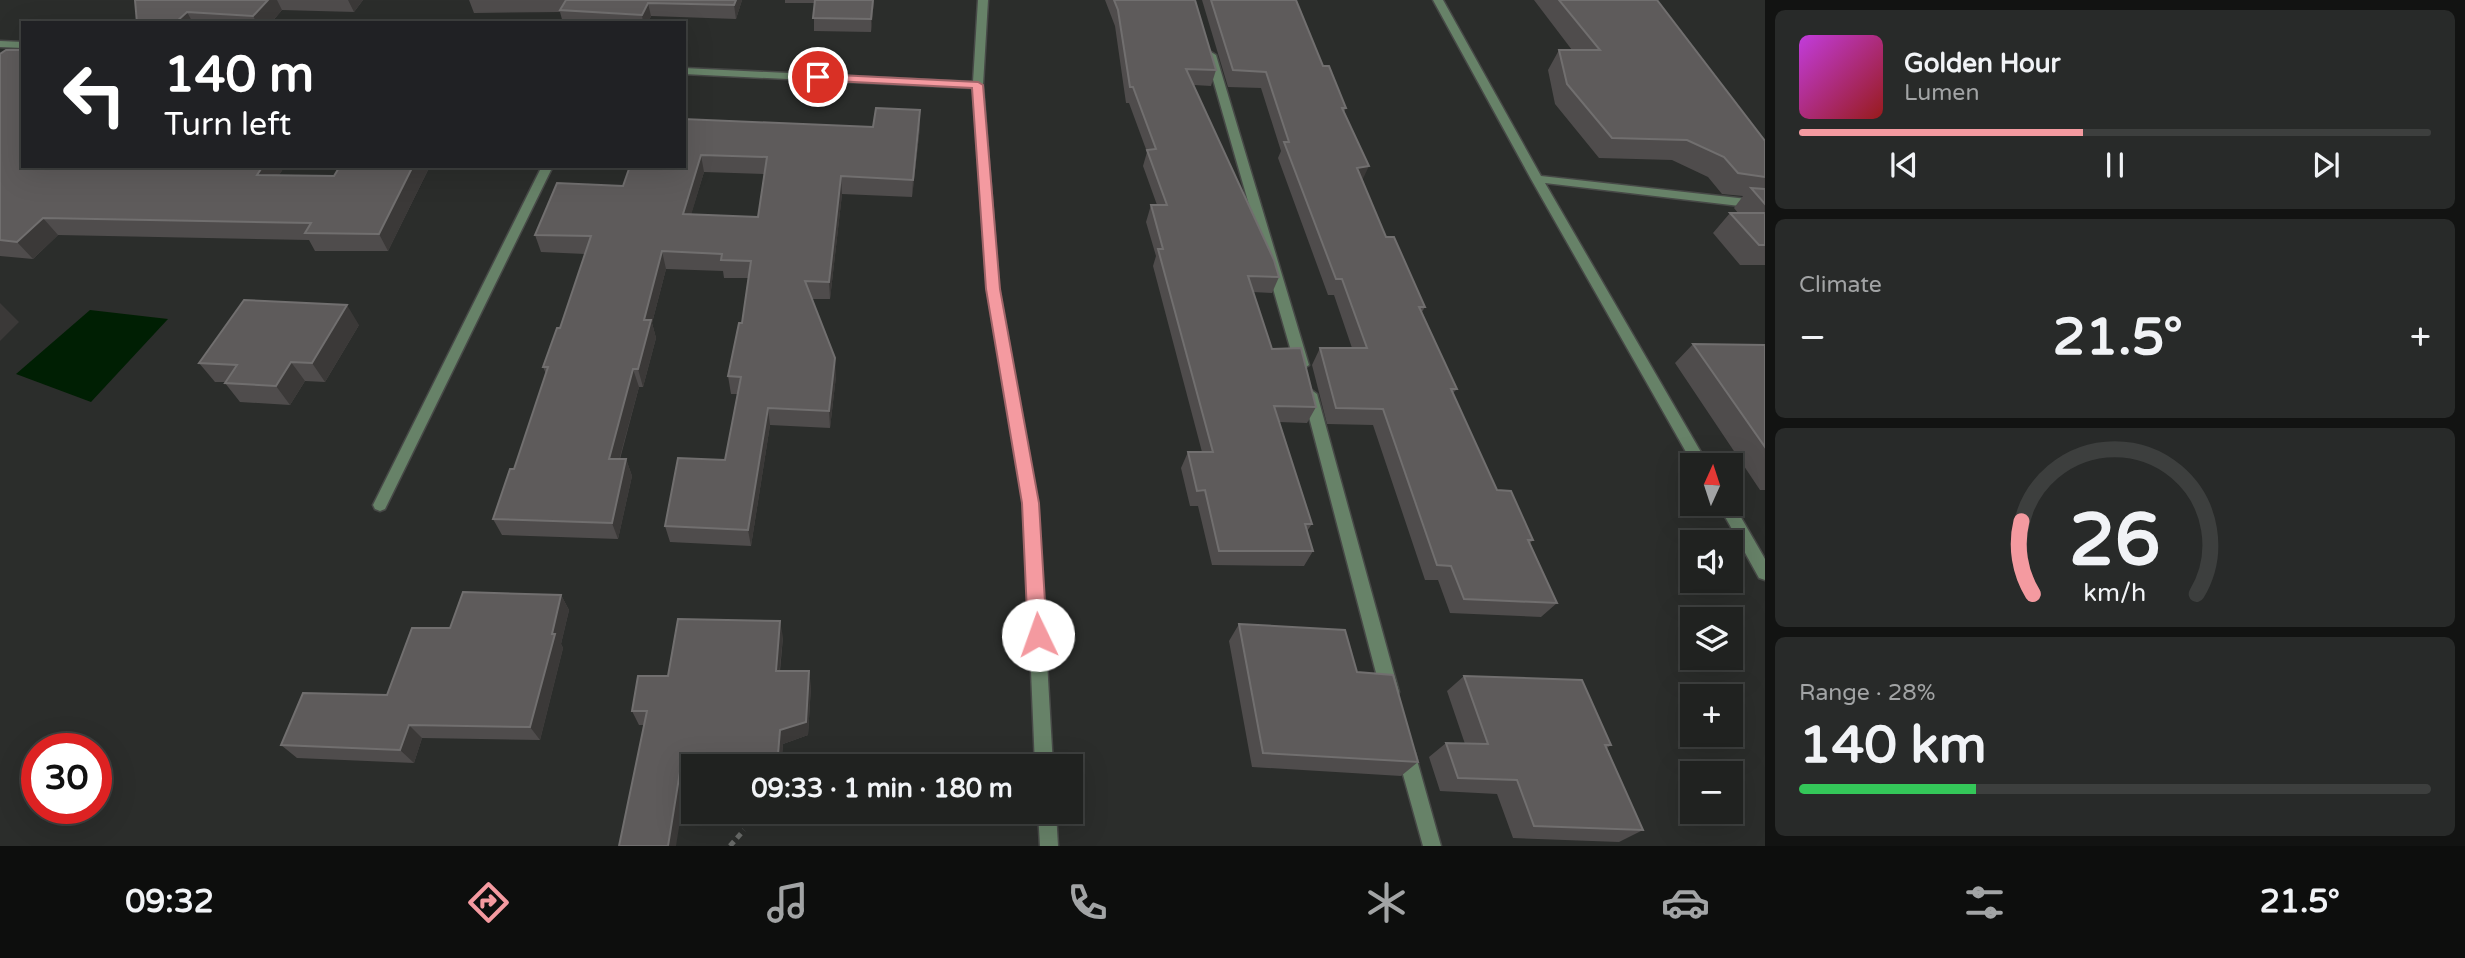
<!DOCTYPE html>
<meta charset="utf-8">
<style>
body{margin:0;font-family:"Varela Round",sans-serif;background:#282a29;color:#f1f3f6;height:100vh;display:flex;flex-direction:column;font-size:26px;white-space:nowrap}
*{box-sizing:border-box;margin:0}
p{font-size:23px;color:#a2a4a5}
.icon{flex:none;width:38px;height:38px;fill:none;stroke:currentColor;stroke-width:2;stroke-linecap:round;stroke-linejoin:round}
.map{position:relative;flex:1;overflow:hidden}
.details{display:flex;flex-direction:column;gap:10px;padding:10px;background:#121312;width:700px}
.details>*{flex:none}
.banner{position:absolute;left:21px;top:21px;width:665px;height:147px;border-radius:0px;box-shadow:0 7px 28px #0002,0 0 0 2px #3d3f3e;background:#202124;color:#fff;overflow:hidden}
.needle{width:46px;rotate:3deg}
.tools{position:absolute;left:1680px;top:453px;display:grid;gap:14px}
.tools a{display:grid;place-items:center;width:63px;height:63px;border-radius:0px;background:#202220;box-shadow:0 7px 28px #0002,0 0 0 2px #3d3f3e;font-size:35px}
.speed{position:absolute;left:21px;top:733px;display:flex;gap:14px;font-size:35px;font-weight:700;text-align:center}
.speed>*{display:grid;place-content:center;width:91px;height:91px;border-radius:50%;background:#202220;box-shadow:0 7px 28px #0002,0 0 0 2px #3d3f3e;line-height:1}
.speed .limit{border:10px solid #d22;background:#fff;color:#111}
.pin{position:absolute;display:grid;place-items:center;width:60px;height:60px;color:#fff;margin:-30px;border:4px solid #fff;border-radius:50%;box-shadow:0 2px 7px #0007}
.me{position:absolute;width:77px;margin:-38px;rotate:357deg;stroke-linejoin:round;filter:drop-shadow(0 0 5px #0008)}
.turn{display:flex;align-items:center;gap:24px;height:147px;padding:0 28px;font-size:32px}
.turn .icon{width:91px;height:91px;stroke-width:2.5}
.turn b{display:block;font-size:49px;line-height:60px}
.big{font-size:52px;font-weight:700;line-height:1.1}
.details .tile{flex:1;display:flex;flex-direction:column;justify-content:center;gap:10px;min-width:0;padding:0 24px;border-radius:10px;background:#282a29}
.details .dial{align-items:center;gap:0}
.dial svg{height:182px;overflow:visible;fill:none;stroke:#3d3f3e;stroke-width:7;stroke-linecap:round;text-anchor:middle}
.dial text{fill:#f1f3f6;stroke:none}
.song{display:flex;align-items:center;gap:21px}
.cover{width:84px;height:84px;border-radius:10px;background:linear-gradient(135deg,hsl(290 70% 55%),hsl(0 70% 35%))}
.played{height:7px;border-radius:4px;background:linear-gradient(90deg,#f49aa0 45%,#3d3f3e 45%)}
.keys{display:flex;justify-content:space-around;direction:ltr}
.heat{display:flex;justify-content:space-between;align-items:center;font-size:38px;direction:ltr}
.charge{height:10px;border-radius:5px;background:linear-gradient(90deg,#34c759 28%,#3d3f3e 0)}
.trip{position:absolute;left:681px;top:754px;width:402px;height:70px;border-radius:0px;background:#202220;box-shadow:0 7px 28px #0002,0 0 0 2px #3d3f3e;font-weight:700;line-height:70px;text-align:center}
.tabs{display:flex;height:112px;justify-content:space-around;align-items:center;background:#0d0e0d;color:#a2a4a5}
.tabs .icon{width:49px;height:49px}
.tabs .selected{color:#f49aa0}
.tabs b{font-size:32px;color:#f1f3f6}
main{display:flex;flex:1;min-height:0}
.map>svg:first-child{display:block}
</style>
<main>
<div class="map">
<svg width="1765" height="846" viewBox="0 0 1765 846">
<rect width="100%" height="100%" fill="#2b2d2b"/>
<!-- water -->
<path fill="#001f03" d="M 90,310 L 168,319 L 91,402 L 16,374 Z"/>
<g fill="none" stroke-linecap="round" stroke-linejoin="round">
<!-- lane casing -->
<g stroke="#474947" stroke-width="3">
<path id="lane" d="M 1211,52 L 1216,55 L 1309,365 L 1302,370 L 1295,365 L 1206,55 Z
M 1310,389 L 1317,394 L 1399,692 L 1396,698 L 1390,700 L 1384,698 L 1381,692 L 1303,394 Z
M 1406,744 L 1412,747 L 1415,753 L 1441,846 L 1423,846 L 1397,753 L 1400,747 Z"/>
</g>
<!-- street casing -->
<g stroke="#474947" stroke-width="3">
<path id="street" d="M 978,0 L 988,0 L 983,85 L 999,289 L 1038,504 L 1053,766 L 1035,766 L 1024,504 L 987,289 L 973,88 L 684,74 L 684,68 L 973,82 Z
M 1433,0 L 1443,0 L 1541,176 L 1765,201 L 1765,209 L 1545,183 L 1709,466 L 1694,466 L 1531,179 Z
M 0,41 L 23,42 L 23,48 L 0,47 Z
M 542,166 L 553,166 L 385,509 L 380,511 L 375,509 L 373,505 Z
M 1731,500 L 1765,559 L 1765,580 L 1759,578 L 1718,504 L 1731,504 Z
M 1038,812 L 1056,812 L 1058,846 L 1040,846 Z"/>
</g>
<!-- path -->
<path stroke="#686a68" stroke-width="5" stroke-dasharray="6 4.5" stroke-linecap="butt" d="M 730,846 L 744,830"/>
<!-- lane -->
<use href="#lane" fill="#678268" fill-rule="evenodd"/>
<!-- street -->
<use href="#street" fill="#678268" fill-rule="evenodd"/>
</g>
<!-- wall -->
<path fill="#4f4c4c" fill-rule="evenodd" d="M 135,0 L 363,0 L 354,12 L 282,10 L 271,23 L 137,23 Z
M 469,0 L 742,0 L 736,19 L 651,16 L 648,23 L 563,23 L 560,12 L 474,13 Z
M 785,0 L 874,0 L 871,32 L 814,31 L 814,3 L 785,3 Z
M 1105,0 L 1195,0 L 1216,70 L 1211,86 L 1194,85 L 1279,277 L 1272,293 L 1253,292 L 1272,349 L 1316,407 L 1307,423 L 1279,422 L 1312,524 L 1307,531 L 1313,551 L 1304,566 L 1212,565 L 1198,506 L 1190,506 L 1181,468 L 1188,452 L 1202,452 L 1153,266 L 1156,256 L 1146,222 L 1151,205 L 1157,205 L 1143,166 L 1147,152 L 1129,103 L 1126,103 L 1115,26 Z
M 1202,0 L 1296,0 L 1323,66 L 1346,108 L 1344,112 L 1362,180 L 1386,237 L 1425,307 L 1422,312 L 1457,389 L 1453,393 L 1497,490 L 1533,540 L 1530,543 L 1557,603 L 1541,617 L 1450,613 L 1438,580 L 1425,580 L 1373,425 L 1327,424 L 1312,365 L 1320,348 L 1352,348 L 1334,295 L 1328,295 L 1278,158 L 1281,151 L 1261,88 L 1228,87 Z
M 1534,0 L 1657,0 L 1765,177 L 1765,265 L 1740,265 L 1713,233 L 1730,213 L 1738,213 L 1734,208 L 1743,196 L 1722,194 L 1708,177 L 1672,160 L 1599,158 L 1555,104 L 1548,70 L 1559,50 L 1572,50 Z
M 0,54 L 285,166 L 279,175 L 334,176 L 340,166 L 481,166 L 480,169 L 429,168 L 388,251 L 315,251 L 309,240 L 58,235 L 33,259 L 0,256 Z
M 684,119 L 873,127 L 920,127 L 912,197 L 842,194 L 830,299 L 812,299 L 836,376 L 830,428 L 770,425 L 751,546 L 670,542 L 665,526 L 725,460 L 738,394 L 731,394 L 728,376 L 742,323 L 748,278 L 724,278 L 723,271 L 666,269 L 652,323 L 656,338 L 643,387 L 639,387 L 620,459 L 626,459 L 632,476 L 618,539 L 502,535 L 493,519 L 514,469 L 546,374 L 543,367 L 560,328 L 585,254 L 541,252 L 535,235 L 623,186 ZM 704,172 L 764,174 L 758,217 L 691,214 Z
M 359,325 L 325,382 L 305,381 L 290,405 L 240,402 L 225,383 L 225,382 L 215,382 L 199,363 Z
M 1693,344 L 1765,345 L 1765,490 L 1760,490 L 1675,363 Z
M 561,595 L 569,610 L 561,644 L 563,648 L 540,740 L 422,738 L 414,763 L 297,758 L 281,745 L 387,695 L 450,628 Z
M 1239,624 L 1357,672 L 1418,762 L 1401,776 L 1252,767 L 1229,641 Z
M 783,637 L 780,671 L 811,686 L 808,735 L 783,744 L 781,766 L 689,766 L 644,725 L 639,725 L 632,711 L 668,676 Z
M 1464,676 L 1611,745 L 1607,748 L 1643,830 L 1619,842 L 1513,838 L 1497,794 L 1440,791 L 1429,757 L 1446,743 L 1465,744 L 1447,691 Z"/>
<!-- shaded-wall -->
<path fill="#3b3938" d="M 268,0 L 277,0 L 282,10 L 271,23 L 257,23 L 253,16 Z
M 348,0 L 363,0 L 354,12 Z
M 736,0 L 742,0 L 736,19 L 734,5 Z
M 873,0 L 874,0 L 871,32 L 871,19 Z
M 648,3 L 651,16 L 648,23 L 643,23 L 642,15 Z
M 187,12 L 193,23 L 175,23 Z
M 920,110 L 920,127 L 912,197 L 913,180 Z
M 701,155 L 704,172 L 686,232 L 683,214 Z
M 263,166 L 285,166 L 268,192 L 257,175 Z
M 413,166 L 428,166 L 429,168 L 388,251 L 379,234 Z
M 1369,166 L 1361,183 L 1357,168 Z
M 841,176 L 842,194 L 830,299 L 829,282 Z
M 43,218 L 58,235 L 33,259 L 17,242 Z
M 662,251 L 666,269 L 652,323 L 656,338 L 643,387 L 638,369 L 644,320 Z
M 0,303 L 19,322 L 0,341 Z
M 347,305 L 359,325 L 325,382 L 312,363 Z
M 835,358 L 836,376 L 830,428 L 829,411 Z
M 291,362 L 305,381 L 290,405 L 276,386 Z
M 633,369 L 639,387 L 615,475 L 609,459 Z
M 768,408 L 770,425 L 751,546 L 748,530 Z
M 626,459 L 632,476 L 618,539 L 612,523 Z
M 561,595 L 569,610 L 561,644 L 563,648 L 540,740 L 530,727 Z
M 780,621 L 783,637 L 778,685 L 776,671 Z
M 809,671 L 811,686 L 808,735 L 783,744 L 781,766 L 778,754 L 780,730 Z
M 409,725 L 422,738 L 414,763 L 400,750 Z
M 683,753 L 689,766 L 676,846 L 668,846 Z"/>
<!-- building -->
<path fill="#5e5b5b" stroke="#716f6f" stroke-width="2" fill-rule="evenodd" d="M 135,0 L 268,0 L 253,16 L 187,12 L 175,23 L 137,23 Z
M 566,0 L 736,0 L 734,5 L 648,3 L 642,15 L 560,10 Z
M 815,0 L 873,0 L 871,19 L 813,18 Z
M 1114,0 L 1195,0 L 1216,70 L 1186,69 L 1274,260 L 1279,277 L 1248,276 L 1272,349 L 1301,348 L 1316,407 L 1274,406 L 1312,524 L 1305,524 L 1313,551 L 1219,551 L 1205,490 L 1197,491 L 1188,452 L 1213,452 L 1158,249 L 1163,249 L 1151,205 L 1167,205 L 1147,150 L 1156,149 L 1133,87 L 1130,87 L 1118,10 Z
M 1211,0 L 1296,0 L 1323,66 L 1329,66 L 1346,108 L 1342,108 L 1369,166 L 1357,168 L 1386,237 L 1394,237 L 1425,307 L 1419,307 L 1457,389 L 1451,389 L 1497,490 L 1511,491 L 1533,540 L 1528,540 L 1557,603 L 1464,599 L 1451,566 L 1437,565 L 1383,409 L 1336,408 L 1320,348 L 1367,348 L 1342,279 L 1336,279 L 1284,142 L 1289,142 L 1266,72 L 1233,70 Z
M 1559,0 L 1657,0 L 1765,141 L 1765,177 L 1738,173 L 1724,157 L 1687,140 L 1612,138 L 1567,84 L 1559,50 L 1600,50 Z
M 6,50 L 23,50 L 23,166 L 263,166 L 257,175 L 334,176 L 340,166 L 413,166 L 379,234 L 305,233 L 311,223 L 43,218 L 17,242 L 0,240 L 0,54 Z
M 876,108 L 920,110 L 913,180 L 841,176 L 829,282 L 805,281 L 835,358 L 829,411 L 768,408 L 748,530 L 665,526 L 678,458 L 725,460 L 741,377 L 728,376 L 739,323 L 742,323 L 751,261 L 721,260 L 722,254 L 662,251 L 644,320 L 651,320 L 638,369 L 633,369 L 609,459 L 626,459 L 612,523 L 493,519 L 510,469 L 514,469 L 548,367 L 543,367 L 557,328 L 560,328 L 591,236 L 535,235 L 557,183 L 623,186 L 630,166 L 684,166 L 684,119 L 873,127 ZM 701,155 L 767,157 L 758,217 L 683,214 Z
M 1751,188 L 1765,189 L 1765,204 Z
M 1730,213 L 1765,213 L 1765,245 L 1759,245 Z
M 244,300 L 347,305 L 312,363 L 291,362 L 276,386 L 225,383 L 237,365 L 199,363 Z
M 1693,344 L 1765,345 L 1765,447 Z
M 463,592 L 561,595 L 552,634 L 555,634 L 530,727 L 409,725 L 400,750 L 281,745 L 303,693 L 387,695 L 412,628 L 450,628 Z
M 678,619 L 780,621 L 776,671 L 809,671 L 806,722 L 780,730 L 778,754 L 683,753 L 668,846 L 619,846 L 647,711 L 632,711 L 638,676 L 668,676 Z
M 1239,624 L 1345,630 L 1357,672 L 1393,675 L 1418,762 L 1263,753 Z
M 1464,676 L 1582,680 L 1611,745 L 1605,745 L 1643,830 L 1534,826 L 1517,780 L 1458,778 L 1446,743 L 1488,744 Z"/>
<!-- route -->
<path fill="#f49aa0" stroke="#9f6468" stroke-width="2" d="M 818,74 L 978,82 L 983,85 L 1000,289 L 1039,503 L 1047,635 L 1044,641 L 1038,644 L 1031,641 L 1028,635 L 1022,503 L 986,289 L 972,88 L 814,80 L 812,77 Z"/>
</svg>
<div class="tools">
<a><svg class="needle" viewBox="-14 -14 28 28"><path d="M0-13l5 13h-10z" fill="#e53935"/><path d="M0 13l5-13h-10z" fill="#a2a4a5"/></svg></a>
<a><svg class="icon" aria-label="sound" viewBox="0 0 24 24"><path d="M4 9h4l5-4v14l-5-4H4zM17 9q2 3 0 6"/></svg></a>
<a><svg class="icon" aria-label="layers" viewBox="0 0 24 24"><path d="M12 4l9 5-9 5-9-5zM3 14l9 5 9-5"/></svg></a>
<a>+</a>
<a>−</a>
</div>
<div class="speed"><div class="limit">30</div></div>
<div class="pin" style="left:818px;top:77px;background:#d93025"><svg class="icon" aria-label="arrive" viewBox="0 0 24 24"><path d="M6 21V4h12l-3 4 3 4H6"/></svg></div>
<svg class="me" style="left:1038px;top:635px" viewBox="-20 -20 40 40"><circle r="19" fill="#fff"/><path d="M0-13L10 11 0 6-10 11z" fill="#f49aa0"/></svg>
<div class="trip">09:33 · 1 min · 180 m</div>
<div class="banner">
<div class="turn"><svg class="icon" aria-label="left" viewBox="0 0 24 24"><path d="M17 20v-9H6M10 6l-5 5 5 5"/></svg><div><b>140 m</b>Turn left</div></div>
</div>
</div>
<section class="details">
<div class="tile">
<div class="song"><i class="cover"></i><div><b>Golden Hour</b><p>Lumen</p></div></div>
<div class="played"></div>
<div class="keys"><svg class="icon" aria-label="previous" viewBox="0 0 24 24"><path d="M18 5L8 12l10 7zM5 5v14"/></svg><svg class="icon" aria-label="pause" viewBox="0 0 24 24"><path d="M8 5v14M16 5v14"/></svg><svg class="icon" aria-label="next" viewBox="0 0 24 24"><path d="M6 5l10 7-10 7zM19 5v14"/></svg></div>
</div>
<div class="tile"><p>Climate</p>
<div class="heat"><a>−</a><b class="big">21.5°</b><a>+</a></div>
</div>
<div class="tile dial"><svg viewBox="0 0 100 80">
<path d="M14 69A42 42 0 1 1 86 69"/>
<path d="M14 69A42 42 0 0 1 9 37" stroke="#f49aa0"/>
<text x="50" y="56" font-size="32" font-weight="700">26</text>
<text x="50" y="72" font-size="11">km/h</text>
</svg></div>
<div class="tile"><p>Range · 28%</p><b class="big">140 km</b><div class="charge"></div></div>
</section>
</main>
<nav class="tabs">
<b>09:32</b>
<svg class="icon selected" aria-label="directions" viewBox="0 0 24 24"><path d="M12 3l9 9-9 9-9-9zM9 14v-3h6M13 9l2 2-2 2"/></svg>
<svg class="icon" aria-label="music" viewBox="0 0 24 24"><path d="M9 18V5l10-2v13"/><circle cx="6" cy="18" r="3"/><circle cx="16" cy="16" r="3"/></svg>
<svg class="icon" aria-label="phone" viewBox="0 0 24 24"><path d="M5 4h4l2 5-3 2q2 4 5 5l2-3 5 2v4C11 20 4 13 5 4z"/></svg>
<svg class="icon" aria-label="climate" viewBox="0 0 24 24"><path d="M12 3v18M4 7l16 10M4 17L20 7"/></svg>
<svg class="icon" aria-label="car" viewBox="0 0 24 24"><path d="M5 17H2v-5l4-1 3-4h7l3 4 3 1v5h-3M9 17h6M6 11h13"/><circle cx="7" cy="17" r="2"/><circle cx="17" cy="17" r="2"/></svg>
<svg class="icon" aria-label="filters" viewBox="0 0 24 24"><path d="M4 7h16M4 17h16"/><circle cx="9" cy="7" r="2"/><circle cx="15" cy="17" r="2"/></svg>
<b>21.5°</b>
</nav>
